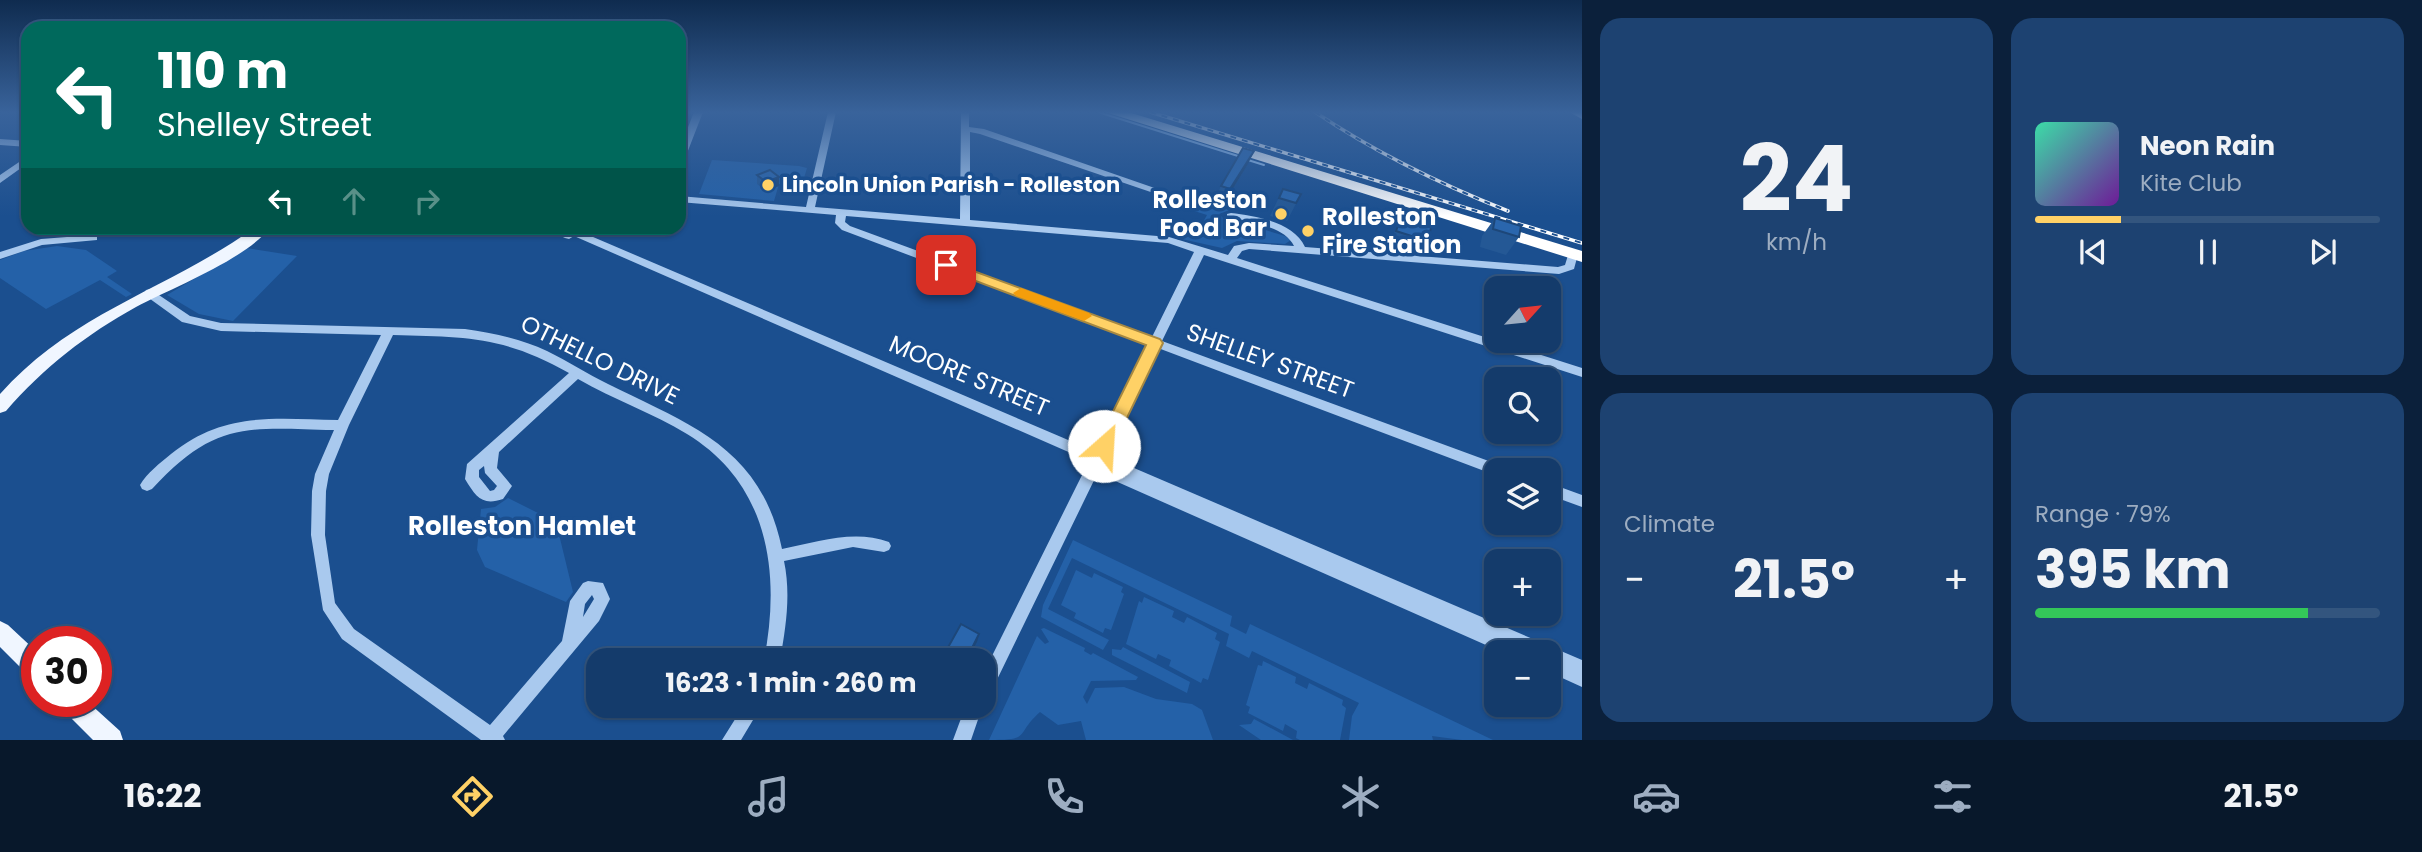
<!DOCTYPE html>
<meta charset="utf-8">
<style>
body{margin:0;font-family:Poppins,sans-serif;background:#1d4271;color:#f1f3f6;height:100vh;display:flex;flex-direction:column;font-size:26px;white-space:nowrap}
*{box-sizing:border-box;margin:0}
p{font-size:23px;color:#9dadc1}
.icon{flex:none;width:38px;height:38px;fill:none;stroke:currentColor;stroke-width:2;stroke-linecap:round;stroke-linejoin:round}
.map{position:relative;flex:1;overflow:hidden}
.side{display:flex;flex-direction:column;gap:18px;padding:18px;background:#0b203b;width:840px}
.side>*{flex:none}
.hud{position:absolute;left:21px;top:21px;width:665px;height:214px;border-radius:21px;box-shadow:0 2px 5px #0004,0 0 0 2px #33557e;background:#00695c;color:#fff;overflow:hidden}
.needle{width:46px;rotate:63deg}
.fabs{position:absolute;left:1484px;top:276px;display:grid;gap:14px}
.fabs a{display:grid;place-items:center;width:77px;height:77px;border-radius:14px;background:#143b6b;box-shadow:0 2px 5px #0004,0 0 0 2px #33557e;font-size:35px}
.speed{position:absolute;left:21px;top:626px;display:flex;gap:14px;font-size:35px;font-weight:700;text-align:center}
.speed>*{display:grid;place-content:center;width:91px;height:91px;border-radius:50%;background:#143b6b;box-shadow:0 2px 5px #0004,0 0 0 2px #33557e;line-height:1}
.speed .limit{border:10px solid #d22;background:#fff;color:#111}
.pin{position:absolute;display:grid;place-items:center;width:60px;height:60px;color:#fff;margin:-30px;border-radius:14px;box-shadow:0 4px 10px #0006}
.me{position:absolute;width:77px;margin:-38px;rotate:26deg;stroke-linejoin:round;filter:drop-shadow(0 0 5px #0008)}
.turn{display:flex;align-items:center;gap:24px;height:147px;padding:0 21px;font-size:32px}
.turn .icon{width:91px;height:91px;stroke-width:2.5}
.turn b{display:block;font-size:49px;line-height:60px}
.lanes{display:flex;align-items:center;height:66px;padding:0 21px;background:#0003;justify-content:center;gap:35px;direction:ltr}
.lanes .off{opacity:.35}
.big{font-size:52px;font-weight:700;line-height:1.1}
.side .tile{flex:1;display:flex;flex-direction:column;justify-content:center;gap:10px;min-width:0;padding:0 24px;border-radius:21px;background:#1d4271}
.side .dial{align-items:center;gap:0}
.dial b{font-size:91px;line-height:1}
.song{display:flex;align-items:center;gap:21px}
.cover{width:84px;height:84px;border-radius:10px;background:linear-gradient(135deg,hsl(160 70% 55%),hsl(280 70% 35%))}
.played{height:7px;border-radius:4px;background:linear-gradient(90deg,#ffd166 25%,#33557e 25%)}
.keys{display:flex;justify-content:space-around;direction:ltr}
.heat{display:flex;justify-content:space-between;align-items:center;font-size:38px;direction:ltr}
.charge{height:10px;border-radius:5px;background:linear-gradient(90deg,#34c759 79%,#33557e 0)}
.side .tiles{flex:1;display:grid;gap:18px;grid-template-columns:repeat(2,1fr)}
.trip{position:absolute;left:586px;top:648px;width:410px;height:70px;border-radius:21px;background:#143b6b;box-shadow:0 2px 5px #0004,0 0 0 2px #33557e;font-weight:700;line-height:70px;text-align:center}
.tabs{display:flex;height:112px;justify-content:space-around;align-items:center;background:#08182b;color:#9dadc1}
.tabs .icon{width:49px;height:49px}
.tabs .current{color:#ffd166}
.tabs b{font-size:32px;color:#f1f3f6}
main{display:flex;flex:1;min-height:0}
.map>svg:first-child{display:block}
</style>
<main>
<div class="map">
<svg width="1582" height="740" viewBox="0 0 1582 740">
<rect width="100%" height="100%" fill="#1b4f8f"/>
<!-- green -->
<path fill="#2461a8" d="M 712,160 L 799,166 L 807,168 L 802,185 L 779,184 L 774,201 L 699,194 Z
M 1198,196 L 1235,208 L 1219,214 L 1226,221 L 1239,222 L 1285,236 L 1291,240 L 1285,244 L 1237,241 L 1222,248 L 1177,238 L 1175,232 L 1197,233 L 1207,215 L 1191,210 L 1202,205 Z
M 57,246 L 86,250 L 117,271 L 107,277 L 132,294 L 126,297 L 100,280 L 46,309 L 0,278 L 0,260 L 24,251 Z
M 246,248 L 297,256 L 233,321 L 199,314 L 167,295 Z
M 508,498 L 556,522 L 573,592 L 566,602 L 485,567 L 477,550 L 481,509 L 495,507 Z
M 1073,540 L 1232,616 L 1230,626 L 1246,634 L 1250,624 L 1493,740 L 1462,740 L 1432,736 L 1433,740 L 1349,740 L 1352,716 L 1359,703 L 1252,651 L 1249,658 L 1226,646 L 1229,634 L 1072,558 L 1048,609 L 1109,640 L 1103,650 L 1041,617 L 1043,605 Z
M 1076,570 L 1092,578 L 1094,573 L 1123,587 L 1121,592 L 1124,594 L 1111,630 L 1105,628 L 1103,633 L 1074,618 L 1076,613 L 1061,605 Z
M 1144,597 L 1174,611 L 1172,617 L 1184,623 L 1187,617 L 1217,633 L 1215,639 L 1220,642 L 1208,680 L 1203,678 L 1201,683 L 1169,666 L 1171,660 L 1158,654 L 1156,659 L 1126,644 L 1139,601 L 1142,603 Z
M 1044,628 L 1085,648 L 1084,651 L 1091,655 L 1093,653 L 1138,677 L 1136,680 L 1091,681 L 1083,697 L 1087,704 L 1095,688 L 1124,687 L 1156,699 L 1192,704 L 1202,710 L 1213,740 L 1086,740 L 1081,721 L 1058,725 L 1040,712 C 1014,735 1033,740 989,740 L 1037,636 L 1045,644 L 1049,642 L 1041,629 Z
M 1123,647 L 1190,682 L 1187,693 L 1112,655 L 1112,649 L 1121,650 Z
M 1263,661 L 1296,677 L 1295,683 L 1307,689 L 1309,683 L 1343,700 L 1342,705 L 1346,708 L 1340,740 L 1300,740 L 1296,738 L 1297,731 L 1285,724 L 1283,731 L 1248,713 L 1250,707 L 1246,705 L 1258,665 L 1262,666 Z
M 1254,719 L 1293,740 L 1261,740 L 1239,725 L 1251,724 Z"/>
<g fill="none" stroke-linecap="round" stroke-linejoin="round">
<!-- stream -->
<path stroke="#9cc4f0" stroke-width="2" d="M 1098,112 L 1238,156
M 1248,160 L 1264,165"/>
<!-- minor -->
<path fill="#a9c9ee" fill-rule="evenodd" d="M 694,112 L 703,112 L 684,161 L 679,164 L 679,150 Z
M 828,112 L 836,112 L 815,207 L 960,219 L 961,112 L 969,112 L 969,127 L 984,129 L 1195,202 L 1190,205 L 1186,204 L 980,134 L 970,132 L 970,220 L 1169,237 L 1228,255 L 1234,246 L 1249,243 L 1294,246 C 1284,225 1248,222 1227,218 L 1227,214 L 1231,213 C 1256,216 1294,222 1305,247 L 1558,267 L 1565,265 L 1569,252 L 1577,252 L 1578,254 L 1574,269 L 1559,274 L 1249,249 L 1242,251 L 1237,258 L 1582,368 L 1582,377 L 1204,255 L 1162,341 L 1505,467 L 1507,471 L 1496,471 L 1495,475 L 1158,348 L 1106,456 L 1582,660 L 1582,687 L 1549,672 L 1549,653 L 1504,653 L 1104,476 L 1102,472 L 1105,468 L 1101,466 L 990,694 L 984,696 L 984,672 L 1089,461 L 574,236 L 569,239 L 565,238 L 544,228 L 572,228 L 1094,451 L 1148,345 L 842,230 L 835,223 L 836,215 L 679,202 L 679,196 L 806,207 ZM 846,216 L 1168,243 L 1194,252 L 1152,337 L 850,226 L 845,222 Z
M 0,139 L 28,141 L 28,147 L 0,145 Z
M 28,156 L 28,163 L 0,183 L 0,175 Z
M 93,235 L 97,236 L 97,240 L 42,245 L 0,259 L 0,252 L 41,239 Z
M 150,289 L 190,316 L 221,323 L 465,329 C 493,333 521,339 547,351 C 568,361 587,374 608,384 C 690,425 761,447 782,549 C 817,542 854,529 889,542 L 891,546 L 889,550 L 884,552 L 853,547 L 784,561 C 791,594 786,627 780,660 L 764,660 C 781,573 769,484 687,434 C 653,413 614,400 578,379 L 499,452 L 497,468 L 512,486 L 503,499 C 482,506 476,497 465,479 L 467,464 L 569,373 C 504,336 465,337 393,335 L 349,425 L 329,474 L 326,491 L 325,535 L 335,603 L 354,629 L 490,725 L 562,641 L 570,601 L 583,583 L 588,581 L 603,583 L 610,599 L 599,621 L 503,736 L 505,740 L 481,740 L 342,639 L 323,610 L 311,535 L 312,491 L 315,474 L 334,430 C 247,428 216,420 152,489 L 147,491 L 142,489 L 140,485 C 147,473 160,463 171,454 C 224,411 274,419 338,420 L 381,335 L 221,331 L 182,322 L 146,296 L 144,293 L 146,290 ZM 484,466 L 485,473 L 497,486 L 494,490 L 490,491 L 479,477 L 479,470 ZM 592,595 L 594,599 L 583,617 L 585,604 Z
M 1549,483 L 1582,495 L 1582,507 L 1549,495 Z
M 744,705 L 762,705 L 741,740 L 722,740 Z
M 966,705 L 983,705 L 971,740 L 953,740 Z"/>
<!-- major -->
<path fill="#f0f6ff" fill-rule="evenodd" d="M 1569,112 L 1582,112 L 1582,119 Z
M 254,228 L 270,228 C 244,260 174,287 136,307 C 87,334 43,368 6,411 L 0,413 L 0,394 C 73,312 169,289 254,228 Z
M 0,621 L 8,625 L 37,652 L 37,679 L 29,676 L 0,647 Z
M 59,702 L 88,702 L 120,731 L 123,740 L 93,740 L 63,710 Z"/>
<!-- highway -->
<path fill="#fff" fill-rule="evenodd" d="M 1105,112 L 1128,112 L 1582,251 L 1582,262 Z"/>
<!-- rail casing -->
<g stroke="#fff" stroke-width="3.5">
<path id="rail" d="M 1150,112 L 1582,243
M 1315,112 C 1376,153 1440,184 1508,211"/>
</g>
<!-- rail -->
<use href="#rail" stroke="#1b4f8f" stroke-width="2" stroke-dasharray="6" stroke-linecap="butt"/>
</g>
<!-- wall -->
<path fill="#245895" d="M 1248,164 L 1224,203 L 1215,199 L 1221,186 Z
M 757,175 L 779,186 L 766,191 L 757,184 Z
M 1283,189 L 1301,194 L 1287,221 L 1270,216 Z
M 1404,210 L 1427,241 L 1424,245 L 1393,235 Z
M 1495,218 L 1519,237 L 1506,255 L 1480,247 L 1482,236 Z
M 977,642 L 968,660 L 944,659 L 946,651 Z"/>
<!-- shaded-wall -->
<path fill="#1d4779" d="M 1254,151 L 1248,164 L 1224,203 L 1230,189 Z
M 779,177 L 779,186 L 766,191 L 766,182 Z
M 979,634 L 977,642 L 968,660 L 966,660 Z"/>
<!-- building -->
<path fill="#2a66ad" stroke="#1d4779" stroke-width="2" d="M 1243,148 L 1254,151 L 1230,189 L 1221,186 Z
M 770,170 L 779,177 L 766,182 L 757,175 Z
M 1283,189 L 1301,194 L 1296,203 L 1279,198 Z
M 1404,210 L 1434,219 L 1427,241 L 1396,231 Z
M 1495,218 L 1521,226 L 1519,237 L 1493,229 Z
M 961,624 L 979,634 L 966,660 L 962,660 L 946,651 Z"/>
<!-- sky -->
<linearGradient id="sky" x2="0" y2="1"><stop stop-color="#0f2b4f"/><stop offset="0.52" stop-color="#39639b"/><stop offset="1" stop-color="#39639b" stop-opacity="0"/></linearGradient>
<rect width="1582" height="216" fill="url(#sky)"/>
<!-- route -->
<path fill="#ffd166" stroke="#a68842" stroke-width="2" d="M 946,261 L 1160,339 L 1163,343 L 1111,451 L 1098,451 L 1096,446 L 1146,345 L 941,268 L 939,265 Z"/>
<!-- slow -->
<path fill="#f59e0b" d="M 1021,288 L 1089,313 L 1092,316 L 1084,321 L 1016,296 L 1013,293 Z"/>
<!-- markers -->
<g fill="#ffd166" stroke="#1b4f8f" stroke-width="2.5">
<circle cx="768" cy="185" r="7"/>
<circle cx="1281" cy="214" r="7"/>
<circle cx="1308" cy="231" r="7"/>
</g>
<g text-anchor="middle" stroke-width="7" stroke-linejoin="round" paint-order="stroke">
<!-- far-poi labels -->
<g font-size="21" font-weight="bold" fill="#fff" stroke="#1b4f8f" text-anchor="start">
<text x="782" y="192">Lincoln Union Parish - Rolleston</text>
</g>
<!-- poi labels -->
<g font-size="24" font-weight="bold" fill="#fff" stroke="#1b4f8f" text-anchor="end">
<text x="1267" y="208">Rolleston<tspan x="1267" dy="28">Food Bar</tspan></text>
<text x="1322" y="225" text-anchor="start">Rolleston<tspan x="1322" dy="28">Fire Station</tspan></text>
</g>
<!-- street labels -->
<g font-size="24" fill="#fff" stroke="#1b4f8f">
<text transform="translate(600 360) rotate(26)" y="8">OTHELLO DRIVE</text>
<text transform="translate(1270 361) rotate(20)" y="8">SHELLEY STREET</text>
<text transform="translate(969 376) rotate(23)" y="8">MOORE STREET</text>
</g>
<!-- neighbourhood labels -->
<g font-size="26" font-weight="bold" fill="#fff" stroke="#1b4f8f">
<text x="522" y="535">Rolleston Hamlet</text>
</g>
</g>
</svg>
<div class="fabs">
<a><svg class="needle" viewBox="-14 -14 28 28"><path d="M0-13l5 13h-10z" fill="#e53935"/><path d="M0 13l5-13h-10z" fill="#9dadc1"/></svg></a>
<a><svg class="icon" aria-label="search" viewBox="0 0 24 24"><circle cx="10" cy="10" r="6"/><path d="M15 15l6 6"/></svg></a>
<a><svg class="icon" aria-label="layers" viewBox="0 0 24 24"><path d="M12 4l9 5-9 5-9-5zM3 14l9 5 9-5"/></svg></a>
<a>+</a>
<a>−</a>
</div>
<div class="speed"><div class="limit">30</div></div>
<div class="pin" style="left:946px;top:265px;background:#d93025"><svg class="icon" aria-label="arrive" viewBox="0 0 24 24"><path d="M6 21V4h12l-3 4 3 4H6"/></svg></div>
<svg class="me" style="left:1104px;top:446px" viewBox="-20 -20 40 40"><circle r="19" fill="#fff"/><path d="M0-13L10 11 0 6-10 11z" fill="#ffd166"/></svg>
<div class="trip">16:23 · 1 min · 260 m</div>
<div class="hud">
<div class="turn"><svg class="icon" aria-label="left" viewBox="0 0 24 24"><path d="M17 20v-9H6M10 6l-5 5 5 5"/></svg><div><b>110 m</b>Shelley Street</div></div>
<div class="lanes"><svg class="icon" aria-label="left" viewBox="0 0 24 24"><path d="M17 20v-9H6M10 6l-5 5 5 5"/></svg><svg class="icon off" aria-label="ahead" viewBox="0 0 24 24"><path d="M12 20V5M6 11l6-6 6 6"/></svg><svg class="icon off" aria-label="right" viewBox="0 0 24 24"><path d="M7 20v-9h11M14 6l5 5-5 5"/></svg></div>
</div>
</div>
<section class="side">
<div class="tiles">
<div class="tile dial"><b>24</b><p>km/h</p></div>
<div class="tile">
<div class="song"><i class="cover"></i><div><b>Neon Rain</b><p>Kite Club</p></div></div>
<div class="played"></div>
<div class="keys"><svg class="icon" aria-label="previous" viewBox="0 0 24 24"><path d="M18 5L8 12l10 7zM5 5v14"/></svg><svg class="icon" aria-label="pause" viewBox="0 0 24 24"><path d="M8 5v14M16 5v14"/></svg><svg class="icon" aria-label="next" viewBox="0 0 24 24"><path d="M6 5l10 7-10 7zM19 5v14"/></svg></div>
</div>
<div class="tile"><p>Climate</p>
<div class="heat"><a>−</a><b class="big">21.5°</b><a>+</a></div>
</div>
<div class="tile"><p>Range · 79%</p><b class="big">395 km</b><div class="charge"></div></div>
</div>
</section>
</main>
<nav class="tabs">
<b>16:22</b>
<svg class="icon current" aria-label="directions" viewBox="0 0 24 24"><path d="M12 3l9 9-9 9-9-9zM9 14v-3h6M13 9l2 2-2 2"/></svg>
<svg class="icon" aria-label="music" viewBox="0 0 24 24"><path d="M9 18V5l10-2v13"/><circle cx="6" cy="18" r="3"/><circle cx="16" cy="16" r="3"/></svg>
<svg class="icon" aria-label="phone" viewBox="0 0 24 24"><path d="M5 4h4l2 5-3 2q2 4 5 5l2-3 5 2v4C11 20 4 13 5 4z"/></svg>
<svg class="icon" aria-label="climate" viewBox="0 0 24 24"><path d="M12 3v18M4 7l16 10M4 17L20 7"/></svg>
<svg class="icon" aria-label="car" viewBox="0 0 24 24"><path d="M5 17H2v-5l4-1 3-4h7l3 4 3 1v5h-3M9 17h6M6 11h13"/><circle cx="7" cy="17" r="2"/><circle cx="17" cy="17" r="2"/></svg>
<svg class="icon" aria-label="filters" viewBox="0 0 24 24"><path d="M4 7h16M4 17h16"/><circle cx="9" cy="7" r="2"/><circle cx="15" cy="17" r="2"/></svg>
<b>21.5°</b>
</nav>
